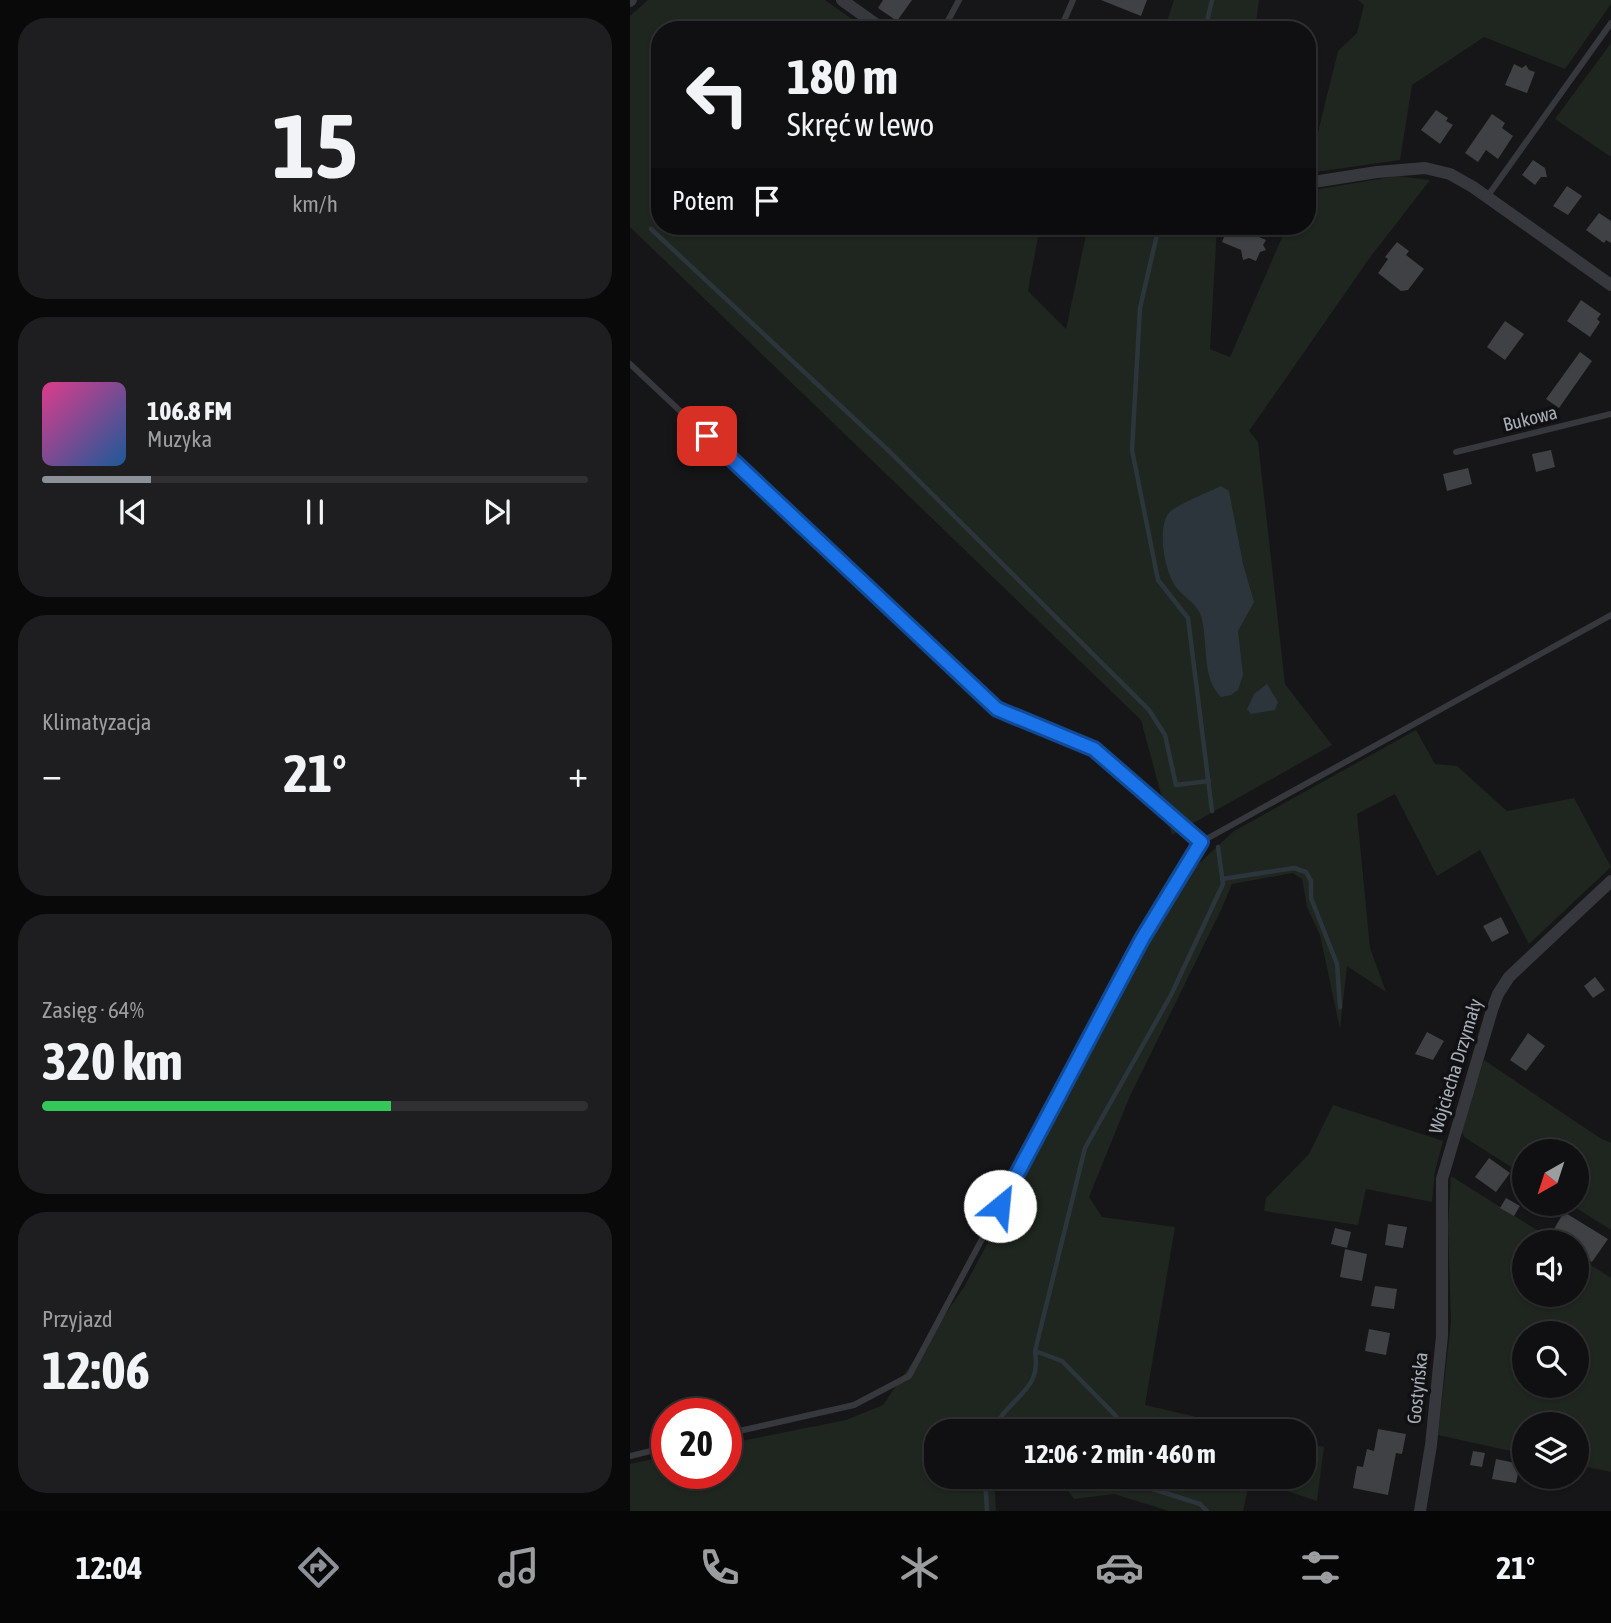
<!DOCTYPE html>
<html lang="pl">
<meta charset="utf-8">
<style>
body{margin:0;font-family:"Asap Condensed",sans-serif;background:#1e1e20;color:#f1f3f6;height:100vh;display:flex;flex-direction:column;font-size:26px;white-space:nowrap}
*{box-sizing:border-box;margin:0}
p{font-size:23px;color:#9c9d9f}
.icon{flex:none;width:38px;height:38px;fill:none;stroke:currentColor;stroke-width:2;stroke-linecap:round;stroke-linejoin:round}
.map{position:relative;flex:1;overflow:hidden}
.drawer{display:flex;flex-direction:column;gap:18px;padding:18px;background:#09090a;width:630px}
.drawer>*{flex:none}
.top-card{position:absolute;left:21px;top:21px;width:665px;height:214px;border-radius:28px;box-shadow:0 2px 5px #0004,0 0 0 2px #303032;background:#101012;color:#f1f3f6;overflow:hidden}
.needle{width:46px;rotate:219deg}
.buttons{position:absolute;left:882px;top:1139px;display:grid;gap:14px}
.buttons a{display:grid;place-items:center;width:77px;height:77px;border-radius:50%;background:#101012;box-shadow:0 2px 5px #0004,0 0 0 2px #303032;font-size:35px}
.speed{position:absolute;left:21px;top:1398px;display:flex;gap:14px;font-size:35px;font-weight:700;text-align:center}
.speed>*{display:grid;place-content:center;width:91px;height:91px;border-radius:50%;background:#101012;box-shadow:0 2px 5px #0004,0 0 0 2px #303032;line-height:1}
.speed .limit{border:10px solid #d22;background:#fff;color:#111}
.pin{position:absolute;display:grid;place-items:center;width:60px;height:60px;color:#fff;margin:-30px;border-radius:14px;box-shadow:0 4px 10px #0006}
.me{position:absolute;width:77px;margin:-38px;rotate:28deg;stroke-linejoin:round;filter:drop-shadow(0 0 5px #0008)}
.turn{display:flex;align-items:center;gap:24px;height:147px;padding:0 21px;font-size:32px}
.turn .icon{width:91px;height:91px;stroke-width:2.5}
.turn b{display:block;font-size:49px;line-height:60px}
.then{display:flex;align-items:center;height:66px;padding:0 21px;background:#0003;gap:14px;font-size:26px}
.big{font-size:52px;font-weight:700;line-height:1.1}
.drawer .card{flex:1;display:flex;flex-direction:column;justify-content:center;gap:10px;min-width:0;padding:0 24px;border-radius:28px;background:#1e1e20}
.drawer .dial{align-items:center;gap:0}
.dial b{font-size:91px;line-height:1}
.song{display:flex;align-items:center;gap:21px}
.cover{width:84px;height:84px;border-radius:10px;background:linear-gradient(135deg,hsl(330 70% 55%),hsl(210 70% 35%))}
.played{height:7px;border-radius:4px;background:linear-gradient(90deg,#8c9099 20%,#303032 20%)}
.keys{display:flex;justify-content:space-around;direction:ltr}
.heat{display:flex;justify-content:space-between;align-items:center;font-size:38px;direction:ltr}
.charge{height:10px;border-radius:5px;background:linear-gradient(90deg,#34c759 64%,#303032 0)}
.trip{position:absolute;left:294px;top:1419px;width:392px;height:70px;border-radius:28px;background:#101012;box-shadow:0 2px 5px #0004,0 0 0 2px #303032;font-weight:700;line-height:70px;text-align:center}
.tabs{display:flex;height:112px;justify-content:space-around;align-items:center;background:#060607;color:#9c9d9f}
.tabs .icon{width:49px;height:49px}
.tabs .active{color:#8c9099}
.tabs b{font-size:32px;color:#f1f3f6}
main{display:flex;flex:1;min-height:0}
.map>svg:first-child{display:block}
</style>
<main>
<section class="drawer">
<div class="card dial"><b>15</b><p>km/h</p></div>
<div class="card">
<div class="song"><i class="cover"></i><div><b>106.8 FM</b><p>Muzyka</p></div></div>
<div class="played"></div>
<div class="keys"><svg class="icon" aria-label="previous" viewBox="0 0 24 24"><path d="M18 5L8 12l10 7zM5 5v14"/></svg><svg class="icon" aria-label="pause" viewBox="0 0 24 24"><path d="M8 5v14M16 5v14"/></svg><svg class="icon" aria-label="next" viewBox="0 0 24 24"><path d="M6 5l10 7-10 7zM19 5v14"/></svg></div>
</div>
<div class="card"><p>Klimatyzacja</p>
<div class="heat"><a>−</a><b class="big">21°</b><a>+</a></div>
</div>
<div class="card"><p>Zasięg · 64%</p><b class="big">320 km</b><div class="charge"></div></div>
<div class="card"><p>Przyjazd</p><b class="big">12:06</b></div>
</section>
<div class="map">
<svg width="981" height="1511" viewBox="0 0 981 1511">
<rect width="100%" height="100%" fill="#161618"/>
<!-- green -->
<path fill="#1e261f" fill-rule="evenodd" d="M 18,0 L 195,0 L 237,30 L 30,30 L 30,226 L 410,226 L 398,291 L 436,329 L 458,226 L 587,226 L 580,349 L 600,357 L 657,226 L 677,226 L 677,191 L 767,176 L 800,180 L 741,256 L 619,431 L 628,442 L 655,684 L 702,745 L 542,835 L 511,720 L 0,227 L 0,16 Z
M 544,0 L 629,0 L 625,30 L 534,30 Z
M 728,0 L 981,0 L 981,4 L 935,69 L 854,37 L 782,85 L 770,160 L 678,173 L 708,51 L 727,33 L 734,5 Z
M 981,43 L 981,157 L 925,119 Z
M 786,730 L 805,764 L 827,766 L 877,811 L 944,798 L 981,867 L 899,944 L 850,850 L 807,876 L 765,794 L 727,814 L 740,948 L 756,992 L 717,966 L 710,1029 L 690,935 L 677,907 L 672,879 L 663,873 L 602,884 L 591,910 L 500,1096 L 459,1197 L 472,1217 L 545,1227 L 515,1405 L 627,1431 L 306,1432 L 306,1477 L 364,1477 L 366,1511 L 0,1511 L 0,1464 L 37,1456 L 37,1474 L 96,1474 L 96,1444 L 216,1420 L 253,1405 L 334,1287 L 554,877 L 604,831 Z
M 854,1060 L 970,1138 L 981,1143 L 981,1230 L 940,1204 L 947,1204 L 947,1152 L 894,1152 L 894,1175 L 834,1137 L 831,1129 Z
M 703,1105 L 813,1141 L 805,1171 L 802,1202 L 736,1189 L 728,1225 L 634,1211 L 636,1198 L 679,1154 Z
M 821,1176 L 926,1242 L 894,1242 L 894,1295 L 947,1295 L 947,1256 L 981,1278 L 981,1472 L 947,1465 L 947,1424 L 894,1424 L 894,1454 L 808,1435 L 821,1322 L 818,1226 ZM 894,1334 L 947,1334 L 947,1386 L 894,1386 Z
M 674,1443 L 694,1447 L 687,1501 L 620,1479 L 613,1511 L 539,1511 L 484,1494 L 444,1499 L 427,1477 L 674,1477 Z"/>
<!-- water -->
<path fill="#2c353c" d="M 591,486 L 599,491 L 613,564 L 624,602 L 608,631 L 613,675 L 608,690 L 601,695 L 591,697 C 572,679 578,645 572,620 C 569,604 555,599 546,587 C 535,572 527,531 538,514 C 545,505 579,492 591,486 Z
M 637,684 L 648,702 L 645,710 L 621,714 L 617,709 L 624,694 Z"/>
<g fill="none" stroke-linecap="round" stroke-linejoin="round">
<!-- stream -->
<path stroke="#2c353c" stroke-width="4.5" d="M 575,30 L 582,0
M 529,226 L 510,308 L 502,450 L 528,580 L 558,618 L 582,811
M 21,229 L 260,452 L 519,710 L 535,735 L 546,785 L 579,781
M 592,879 L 664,868 L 676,872 L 681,881 L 681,898 L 707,964 L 710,1007
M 363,1432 C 372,1407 396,1396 403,1378 C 407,1369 406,1360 405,1351
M 496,1432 L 485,1415 L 432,1361 L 405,1351 L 455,1148 L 541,995 L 593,884 L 588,847
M 355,1477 L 357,1511
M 506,1477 L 507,1484 L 570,1504 L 577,1511"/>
</g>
<!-- building -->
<path fill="#404145" d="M 253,0 L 282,0 L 267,21 L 248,8 Z
M 471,0 L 517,0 L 511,16 Z
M 884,64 L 892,68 L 896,65 L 899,70 L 905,72 L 897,93 L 875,85 Z
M 806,110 L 818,118 L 816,121 L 823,125 L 810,144 L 791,130 Z
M 862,114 L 875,123 L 872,128 L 883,136 L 868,159 L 856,150 L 848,162 L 835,153 Z
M 903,160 L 915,168 L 917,177 L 911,177 L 905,185 L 892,175 Z
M 937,186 L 952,196 L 938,215 L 923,206 Z
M 969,213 L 981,221 L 981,243 L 976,240 L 974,243 L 956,230 Z
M 598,228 L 611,233 L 613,230 L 636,240 L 633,245 L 636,250 L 630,252 L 626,261 L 619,258 L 613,260 L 611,250 L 592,242 Z
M 767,242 L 779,251 L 776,255 L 794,269 L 778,290 L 771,291 L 748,273 L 758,259 L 755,257 Z
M 951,300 L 971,314 L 967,319 L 970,322 L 960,337 L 937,321 Z
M 875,321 L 894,334 L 875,360 L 857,347 Z
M 950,352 L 962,361 L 929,408 L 916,399 Z
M 921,450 L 925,467 L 906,472 L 902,454 Z
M 838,468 L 842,484 L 817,491 L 813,474 Z
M 871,917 L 879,933 L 862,942 L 853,926 Z
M 965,977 L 975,990 L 963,998 L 954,986 Z
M 797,1032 L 814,1041 L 803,1060 L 785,1054 Z
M 898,1033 L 915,1046 L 896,1071 L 880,1060 Z
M 859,1158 L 880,1173 L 866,1192 L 845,1177 Z
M 876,1198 L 890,1206 L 884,1216 L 870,1208 Z
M 934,1212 L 978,1239 L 962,1262 L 947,1253 L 947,1242 L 924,1229 Z
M 758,1224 L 777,1227 L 773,1248 L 755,1245 Z
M 705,1228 L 721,1232 L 717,1248 L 701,1244 Z
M 715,1249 L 737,1254 L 732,1281 L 710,1277 Z
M 745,1286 L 767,1289 L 764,1309 L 741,1306 Z
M 739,1329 L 760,1333 L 756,1355 L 735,1351 Z
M 748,1429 L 776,1434 L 772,1454 L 766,1453 L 758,1495 L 723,1488 L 727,1466 L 733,1467 L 737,1449 L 744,1451 Z
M 843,1451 L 855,1453 L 852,1467 L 840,1465 Z
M 866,1459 L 890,1464 L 886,1483 L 862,1479 Z"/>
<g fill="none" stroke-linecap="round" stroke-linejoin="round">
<!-- service -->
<path stroke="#37383d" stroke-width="6" d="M 313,30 L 329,0
M 430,30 L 443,0
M 857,197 L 981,23
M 0,364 L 367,709 L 464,749 L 571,842
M 826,452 L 981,414
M 96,1434 L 224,1405 L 279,1376 L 512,939 L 571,842 L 981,615
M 0,1456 L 37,1447"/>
<!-- minor -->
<path stroke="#37383d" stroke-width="12" d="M 212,0 L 254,30
M 0,1 L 1,0
M 677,183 L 747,172 L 795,168 L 820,174 L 843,187 L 981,285
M 790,1511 L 801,1445 L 812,1336 L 812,1179 L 862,1010 L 868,994 L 879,977 L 981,881"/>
</g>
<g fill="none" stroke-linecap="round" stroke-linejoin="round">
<!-- route casing -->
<g stroke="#114b97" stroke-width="18">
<path id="route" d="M 77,436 L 367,709 L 464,749 L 571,842 L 512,939 L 370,1206"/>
</g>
<!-- route -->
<use href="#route" stroke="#1a73e8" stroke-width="12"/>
</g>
<g text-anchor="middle" stroke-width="7" stroke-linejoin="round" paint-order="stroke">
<!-- street labels -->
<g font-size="19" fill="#a8adb8" stroke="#111113">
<text transform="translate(900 418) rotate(-14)" y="7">Bukowa</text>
<text transform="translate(825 1066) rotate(-73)" y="7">Wojciecha Drzymały</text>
<text transform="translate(787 1388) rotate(-84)" y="7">Gostyńska</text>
</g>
</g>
</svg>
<div class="buttons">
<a><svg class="needle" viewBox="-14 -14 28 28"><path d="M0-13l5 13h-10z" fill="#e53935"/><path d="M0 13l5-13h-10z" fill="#9c9d9f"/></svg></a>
<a><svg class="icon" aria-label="sound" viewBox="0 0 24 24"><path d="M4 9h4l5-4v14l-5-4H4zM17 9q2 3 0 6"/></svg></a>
<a><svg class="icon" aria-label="search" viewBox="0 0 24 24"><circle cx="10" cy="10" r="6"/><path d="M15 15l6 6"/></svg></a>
<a><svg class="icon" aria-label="layers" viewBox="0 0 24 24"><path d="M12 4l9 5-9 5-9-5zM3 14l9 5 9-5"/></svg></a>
</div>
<div class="speed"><div class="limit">20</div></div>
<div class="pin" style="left:77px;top:436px;background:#d93025"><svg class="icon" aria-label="arrive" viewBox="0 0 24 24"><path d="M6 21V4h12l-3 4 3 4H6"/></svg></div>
<svg class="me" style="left:370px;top:1206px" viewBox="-20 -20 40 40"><circle r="19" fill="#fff"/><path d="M0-13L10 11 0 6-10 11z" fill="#1a73e8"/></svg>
<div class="trip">12:06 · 2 min · 460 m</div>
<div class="top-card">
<div class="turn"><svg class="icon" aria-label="left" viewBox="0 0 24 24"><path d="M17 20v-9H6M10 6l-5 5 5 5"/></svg><div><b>180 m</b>Skręć w lewo</div></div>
<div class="then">Potem<svg class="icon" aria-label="arrive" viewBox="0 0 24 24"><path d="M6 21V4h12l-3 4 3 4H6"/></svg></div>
</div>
</div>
</main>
<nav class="tabs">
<b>12:04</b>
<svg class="icon active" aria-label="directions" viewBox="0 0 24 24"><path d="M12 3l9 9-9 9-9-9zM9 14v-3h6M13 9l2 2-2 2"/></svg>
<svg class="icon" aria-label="music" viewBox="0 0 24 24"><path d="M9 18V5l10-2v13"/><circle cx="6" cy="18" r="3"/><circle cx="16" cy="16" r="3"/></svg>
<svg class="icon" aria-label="phone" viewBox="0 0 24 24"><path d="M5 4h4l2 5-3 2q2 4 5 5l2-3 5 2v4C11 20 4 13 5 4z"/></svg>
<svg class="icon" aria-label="climate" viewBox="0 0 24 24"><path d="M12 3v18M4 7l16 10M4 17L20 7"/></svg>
<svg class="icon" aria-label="car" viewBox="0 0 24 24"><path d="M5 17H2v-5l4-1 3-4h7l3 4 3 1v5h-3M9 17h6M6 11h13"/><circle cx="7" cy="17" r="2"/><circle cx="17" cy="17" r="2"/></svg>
<svg class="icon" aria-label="filters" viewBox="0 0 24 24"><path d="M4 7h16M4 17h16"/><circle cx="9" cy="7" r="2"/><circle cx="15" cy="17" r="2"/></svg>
<b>21°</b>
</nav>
